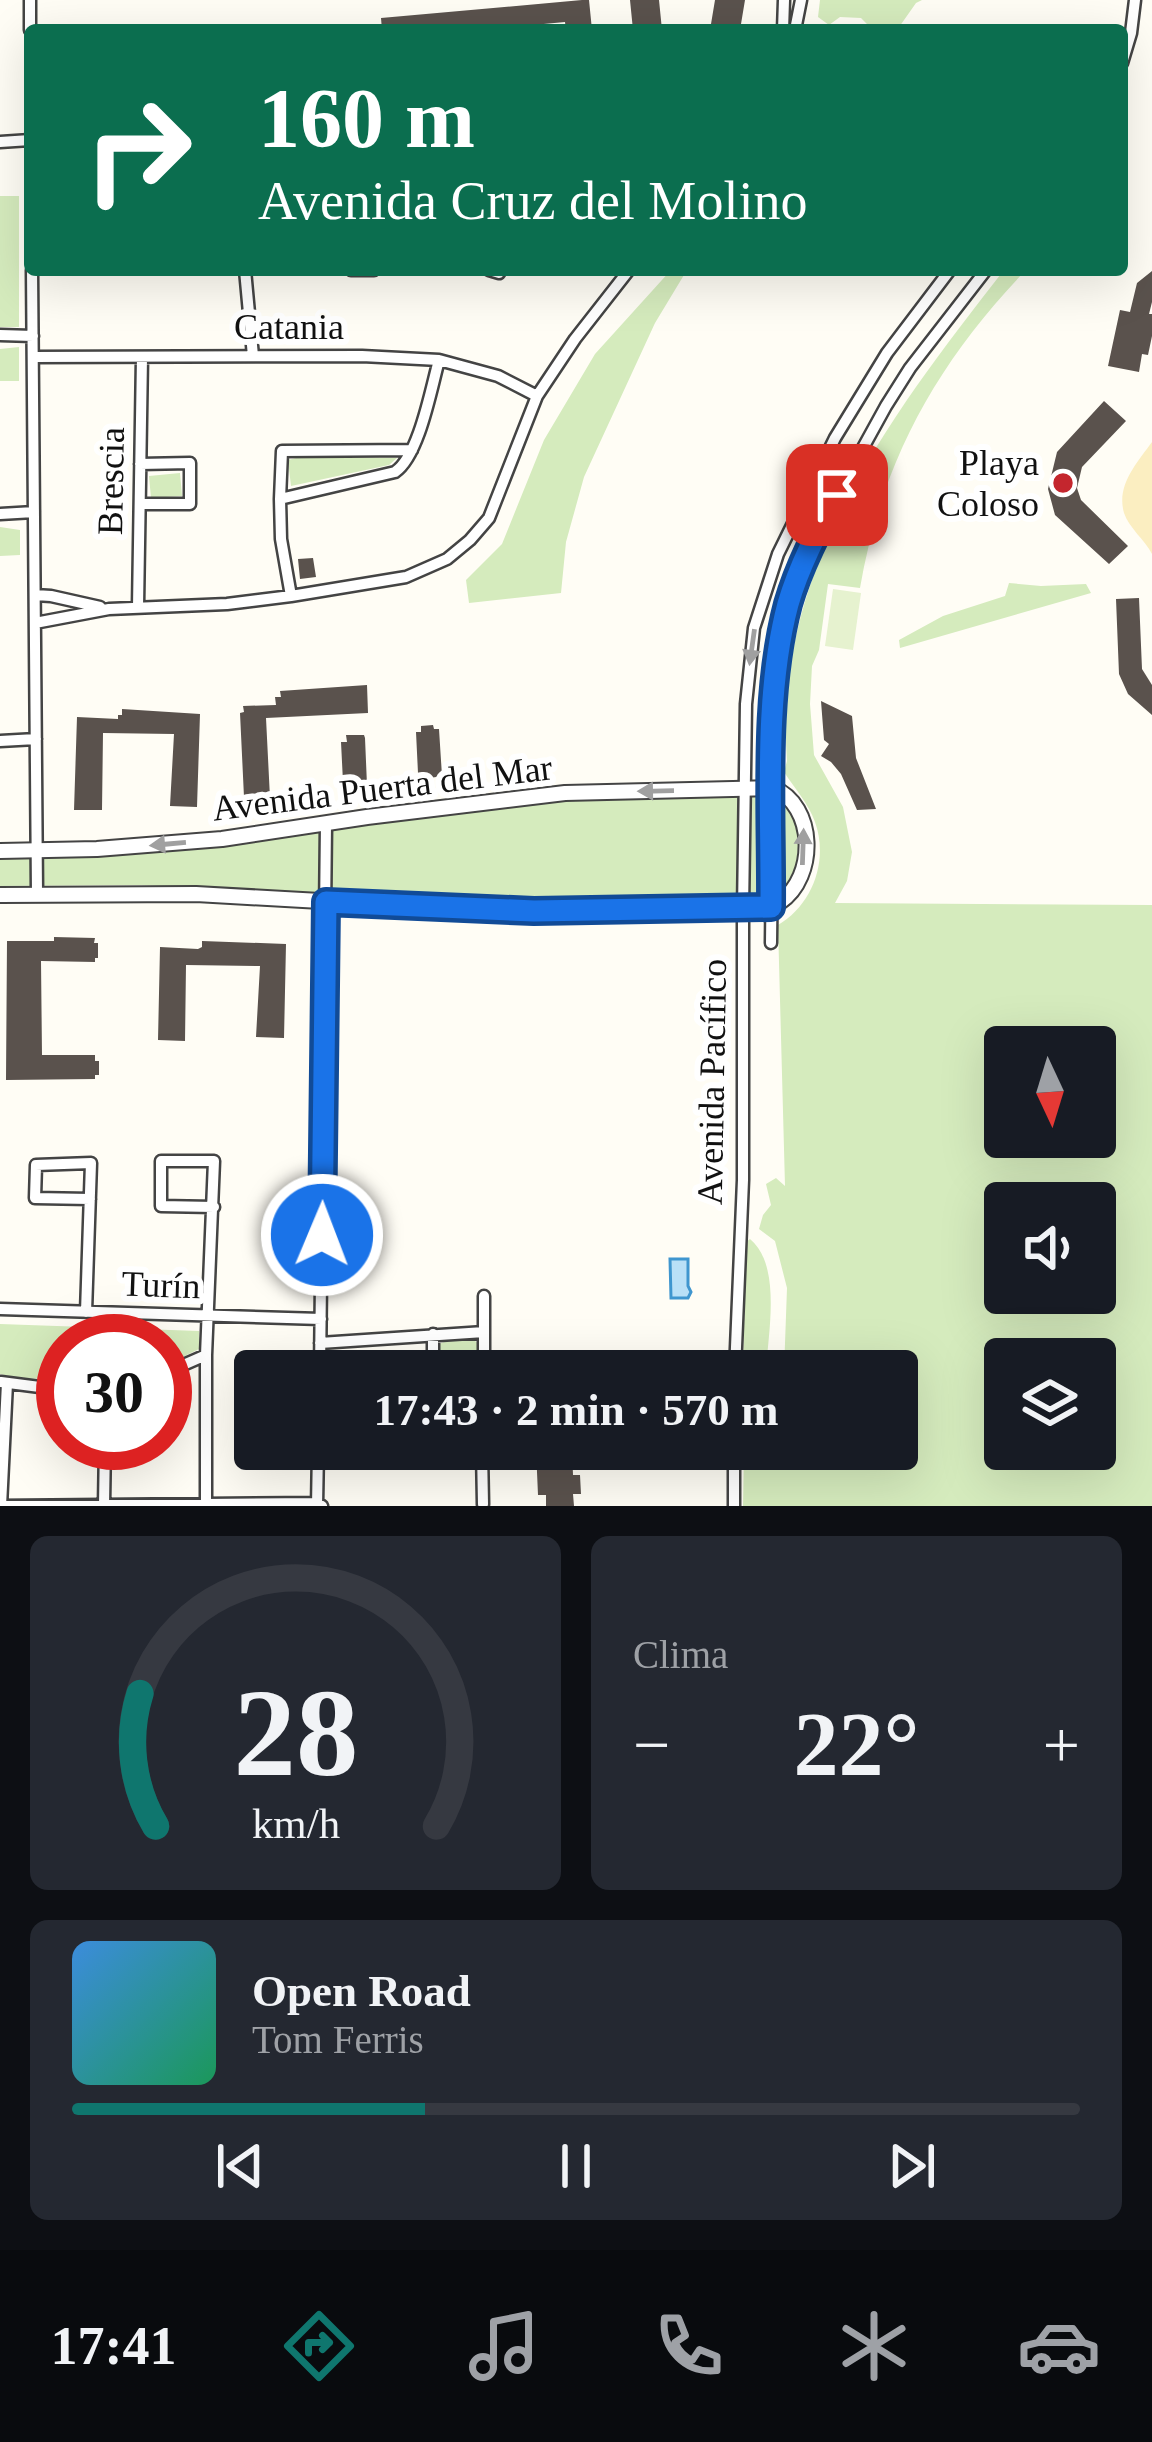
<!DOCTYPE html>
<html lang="es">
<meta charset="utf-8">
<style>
body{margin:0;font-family:Georgia,serif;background:#242831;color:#f1f3f6;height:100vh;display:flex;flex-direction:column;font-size:45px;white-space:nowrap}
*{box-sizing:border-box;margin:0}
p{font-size:39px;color:#9ea1a6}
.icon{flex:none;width:66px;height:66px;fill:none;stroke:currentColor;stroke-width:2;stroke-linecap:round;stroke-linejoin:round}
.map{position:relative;height:1506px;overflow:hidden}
.side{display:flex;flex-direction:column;gap:30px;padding:30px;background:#0d0f14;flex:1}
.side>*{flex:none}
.hud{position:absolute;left:24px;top:24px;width:1104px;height:252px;border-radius:12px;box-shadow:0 12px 48px #0002;background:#0b6e4f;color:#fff;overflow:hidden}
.needle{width:78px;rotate:176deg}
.tools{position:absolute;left:984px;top:1026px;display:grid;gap:24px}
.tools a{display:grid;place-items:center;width:132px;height:132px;border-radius:12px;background:#171b24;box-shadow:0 12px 48px #0002;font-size:60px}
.speed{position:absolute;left:36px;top:1314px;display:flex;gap:24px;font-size:60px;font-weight:700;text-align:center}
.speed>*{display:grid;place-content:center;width:156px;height:156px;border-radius:50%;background:#171b24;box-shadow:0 12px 48px #0002;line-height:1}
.speed .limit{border:18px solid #d22;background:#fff;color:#111}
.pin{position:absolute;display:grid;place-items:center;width:102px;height:102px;color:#fff;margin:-51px;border-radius:24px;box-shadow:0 6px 18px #0006}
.me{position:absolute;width:132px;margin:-66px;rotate:1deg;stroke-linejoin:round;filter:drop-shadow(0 0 9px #0008)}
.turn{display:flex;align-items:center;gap:42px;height:252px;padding:0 36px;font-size:54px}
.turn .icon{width:156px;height:156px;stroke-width:2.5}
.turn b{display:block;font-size:84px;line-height:102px}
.big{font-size:90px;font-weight:700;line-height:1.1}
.side .tile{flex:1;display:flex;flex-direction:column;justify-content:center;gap:18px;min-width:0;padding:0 42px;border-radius:18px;background:#242831}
.side .dial{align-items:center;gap:0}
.dial svg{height:312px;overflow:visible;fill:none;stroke:#363941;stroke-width:7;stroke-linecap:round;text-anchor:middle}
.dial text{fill:#f1f3f6;stroke:none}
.song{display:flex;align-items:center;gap:36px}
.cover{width:144px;height:144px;border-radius:18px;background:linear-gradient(135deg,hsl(210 70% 55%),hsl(150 70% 35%))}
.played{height:12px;border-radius:6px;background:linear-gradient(90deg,#0f766e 35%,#363941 35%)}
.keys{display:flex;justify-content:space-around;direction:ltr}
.heat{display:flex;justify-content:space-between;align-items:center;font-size:66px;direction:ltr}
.side .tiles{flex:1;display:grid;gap:30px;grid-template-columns:1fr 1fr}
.tile:last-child{grid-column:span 2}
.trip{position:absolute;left:234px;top:1350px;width:684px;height:120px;border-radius:12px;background:#171b24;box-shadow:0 12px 48px #0002;font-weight:700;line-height:120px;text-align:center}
.dock{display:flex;height:192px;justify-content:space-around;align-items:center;background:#090b0e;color:#9ea1a6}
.dock .icon{width:84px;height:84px}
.dock .on{color:#0f766e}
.dock b{font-size:54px;color:#f1f3f6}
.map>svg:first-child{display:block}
</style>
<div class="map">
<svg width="1152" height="1506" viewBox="0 0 1152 1506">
<rect width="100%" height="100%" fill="#fffdf5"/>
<!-- green -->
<path fill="#d5ebbd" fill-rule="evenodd" d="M 820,0 L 922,0 L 916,3 L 897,30 L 873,30 L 861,18 L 840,17 L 829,25 L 818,17 Z
M 0,196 L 19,196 L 19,327 L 0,327 Z
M 671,270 L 687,270 L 655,323 L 584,477 L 566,542 L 561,593 L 469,603 L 466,580 L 502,544 L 544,440 L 595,354 Z
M 1004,270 L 1026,270 C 937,363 882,460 860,588 L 828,584 L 819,650 L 812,666 L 810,704 L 814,755 L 843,807 L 852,852 L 847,881 L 835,903 L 1152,905 L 1152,1506 L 743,1506 L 744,1449 L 897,1449 L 897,1371 L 784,1371 L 787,1288 L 775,1241 L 759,1229 L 763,1215 L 771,1205 L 766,1184 L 776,1178 L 785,1186 L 778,925 C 812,905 829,861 815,822 C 808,803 795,789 784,772 L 787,761 C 773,567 892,414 1004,270 ZM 1005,1047 L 1095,1047 L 1095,1137 L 1005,1137 ZM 1005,1203 L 1095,1203 L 1095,1293 L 1005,1293 ZM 1005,1359 L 1095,1359 L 1095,1449 L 1005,1449 Z
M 19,347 L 19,381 L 0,381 L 0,349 Z
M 300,457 L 397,458 L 389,465 L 291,486 L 288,460 Z
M 180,473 L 182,496 L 151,498 L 149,476 Z
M 0,527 L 20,530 L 20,555 L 0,556 Z
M 1009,583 L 1041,586 L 1086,584 L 1091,593 L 900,648 L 899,640 L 943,616 L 1005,596 Z
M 768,796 C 774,797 780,798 785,802 C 805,820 802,882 776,894 C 757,902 732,900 712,902 C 659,905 607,908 554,908 L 142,885 L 0,886 L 0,859 L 98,856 L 223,847 L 368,825 L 566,801 Z
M 750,1239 C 782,1266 768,1333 766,1371 L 743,1371 L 746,1242 Z
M 0,1324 L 199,1331 L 199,1349 L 165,1366 L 165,1341 L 63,1341 L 63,1378 L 21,1379 L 0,1374 Z
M 451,1339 L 475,1341 L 479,1344 L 478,1371 L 439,1371 L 439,1344 Z"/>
<!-- sand -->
<path fill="#fbeec1" d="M 1152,442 L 1152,554 C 1145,540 1129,528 1124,513 C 1116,485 1137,463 1152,442 Z"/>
<!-- pitch -->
<path fill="#e6f2cf" d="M 833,589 L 861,593 L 853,650 L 825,646 Z"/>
<!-- water -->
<path fill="#b9e0f7" stroke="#3f96cf" stroke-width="3" d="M 670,1259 L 688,1259 L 688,1286 L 691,1292 L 688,1298 L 671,1298 Z"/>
<!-- building -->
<path fill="#5a524d" d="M 582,0 L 589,0 L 592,30 L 566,30 L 565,22 L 533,25 L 534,30 L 382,30 L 381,18 Z
M 630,0 L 659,0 L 662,30 L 633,30 Z
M 715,0 L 745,0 L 740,30 L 710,30 Z
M 1152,271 L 1152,302 L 1149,314 L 1152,314 L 1152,336 L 1148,355 L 1142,354 L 1139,372 L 1108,366 L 1120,310 L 1130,312 L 1137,283 Z
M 1104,401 L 1126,421 L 1082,467 L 1077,488 L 1081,500 L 1128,546 L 1109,564 L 1055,515 L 1048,489 L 1057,452 Z
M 313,558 L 316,577 L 300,579 L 298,559 Z
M 1139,598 L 1142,669 L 1152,685 L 1152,715 L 1128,694 L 1119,674 L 1116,599 Z
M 367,685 L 368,713 L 266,718 L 270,798 L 244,797 L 240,713 L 244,712 L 243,706 L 276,705 L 275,697 L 281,697 L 280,691 Z
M 821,701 L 852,716 L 856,758 L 876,809 L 857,810 L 841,774 L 831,762 L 821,756 L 829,744 L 824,740 Z
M 122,709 L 200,714 L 197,807 L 170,806 L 174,734 L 103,733 L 102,810 L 74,810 L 77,717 L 118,719 L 118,715 L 122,715 Z
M 433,725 L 434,729 L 439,729 L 442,776 L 424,779 L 423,773 L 418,773 L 416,732 L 421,732 L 421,726 Z
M 346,735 L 364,735 L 365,738 L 367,785 L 361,785 L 361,788 L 349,789 L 349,782 L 343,782 L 341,742 L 347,742 Z
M 54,937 L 95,938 L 94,943 L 98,943 L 98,958 L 95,958 L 95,962 L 41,961 L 42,1055 L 95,1055 L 95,1061 L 99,1061 L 99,1075 L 95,1075 L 95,1079 L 6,1080 L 7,941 L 54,941 Z
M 202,941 L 286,944 L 284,1038 L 256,1037 L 260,966 L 186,965 L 185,1041 L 158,1040 L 160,947 L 198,949 L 202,947 Z
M 536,1449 L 572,1449 L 573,1475 L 580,1475 L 581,1494 L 573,1494 L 574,1506 L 546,1506 L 546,1495 L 538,1495 Z"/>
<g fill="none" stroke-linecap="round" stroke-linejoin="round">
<!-- minor casing -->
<g stroke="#444" stroke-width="15">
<path id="minor" d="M 30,0 L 30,30
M 783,30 L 784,0
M 795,30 L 801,0
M 1122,63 L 1131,33 L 1135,0
M 0,142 L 30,140
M 32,270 L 37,893
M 245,270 L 253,356
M 351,270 L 374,270
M 489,270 L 499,273 L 501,270
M 0,335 L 33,336
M 33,357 L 362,356 L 439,360 L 498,376 L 537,396
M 280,499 L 282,451 L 412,450
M 140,504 L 190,504 L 190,463 L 140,464
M 0,514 L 34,512
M 35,595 L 51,596 L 100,607
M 291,596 L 281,539 L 280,499 L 395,472 C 419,456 431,389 439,360
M 138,607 L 142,357
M 35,623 L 109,609 L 227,604 L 291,596 L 406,577 L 447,559 L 470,540 L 489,518 L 537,396 L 575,339 L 629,270
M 0,741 L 36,739
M 771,943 L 774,693 L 780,642 L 795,582 L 837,495 L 886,406 L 910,368 L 986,270
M 0,1309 L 321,1319
M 86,1312 L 91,1163 L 36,1165 L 35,1198 L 90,1199
M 320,1343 L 484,1332
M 206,1355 L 206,1506
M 320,1371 L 326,824
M 433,1371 L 433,1334
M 484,1371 L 484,1296
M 735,1371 L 743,1180 L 743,910 L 746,704 L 754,628 L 778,554 L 835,438 L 887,353 L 950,270
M 165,1373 L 206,1355 L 214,1161 L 161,1161 L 161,1206 L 214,1207
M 1,1382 L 63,1390
M 454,1449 L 465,1456 L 482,1449
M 482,1451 L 483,1504
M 104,1505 L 105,1443
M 0,1506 L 317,1503 L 322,1506
M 1,1506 L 7,1383
M 317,1506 L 318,1449
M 734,1506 L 734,1449"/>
</g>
<!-- tertiary casing -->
<g stroke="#444" stroke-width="18">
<path id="tertiary" d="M 0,851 L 97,849 L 222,839 L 367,817 L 565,793 L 773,788 C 816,805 817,877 780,902 C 770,910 755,908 743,910 L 497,911 L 196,894 L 0,895"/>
</g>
<!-- minor -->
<use href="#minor" stroke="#fff" stroke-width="10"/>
<!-- tertiary -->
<use href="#tertiary" stroke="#fff" stroke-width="14"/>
</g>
<!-- one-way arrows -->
<defs><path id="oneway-solid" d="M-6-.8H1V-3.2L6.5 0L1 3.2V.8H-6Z" transform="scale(3)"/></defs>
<g fill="#a0a0a0">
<use href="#oneway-solid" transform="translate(752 647) rotate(98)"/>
<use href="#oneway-solid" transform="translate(656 791) rotate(179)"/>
<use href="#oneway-solid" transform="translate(168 844) rotate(175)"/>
<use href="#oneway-solid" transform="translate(803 847) rotate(-88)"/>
</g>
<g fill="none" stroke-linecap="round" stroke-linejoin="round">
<!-- route casing -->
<g stroke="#114b97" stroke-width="30">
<path id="route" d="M 322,1235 L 326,902 L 534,911 L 771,907 C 772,810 763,698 788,604 C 799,566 818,530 837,495"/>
</g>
<!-- route -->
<use href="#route" stroke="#1a73e8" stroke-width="21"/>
</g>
<!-- markers -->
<circle fill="#c4262e" stroke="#fff" stroke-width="4.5" cx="1063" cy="483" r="12"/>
<g text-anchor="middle" stroke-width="12" stroke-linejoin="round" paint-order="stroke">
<!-- street labels -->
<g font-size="36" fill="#111" stroke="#fff">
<text x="289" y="339">Catania</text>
<text transform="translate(110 481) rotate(-89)" y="13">Brescia</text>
<text transform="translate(382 787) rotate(-7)" y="13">Avenida Puerta del Mar</text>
<text transform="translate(711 1082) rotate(-89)" y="13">Avenida Pacífico</text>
<text transform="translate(161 1284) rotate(2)" y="13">Turín</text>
</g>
<!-- poi labels -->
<g font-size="36" fill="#111" stroke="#fff" text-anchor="end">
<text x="1039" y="475">Playa<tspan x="1039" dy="41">Coloso</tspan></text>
</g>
</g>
</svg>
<div class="tools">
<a><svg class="needle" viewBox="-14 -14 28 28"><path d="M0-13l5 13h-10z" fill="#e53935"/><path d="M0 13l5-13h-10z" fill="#9ea1a6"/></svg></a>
<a><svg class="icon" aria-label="sound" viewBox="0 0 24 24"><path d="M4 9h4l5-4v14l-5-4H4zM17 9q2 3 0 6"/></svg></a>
<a><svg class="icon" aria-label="layers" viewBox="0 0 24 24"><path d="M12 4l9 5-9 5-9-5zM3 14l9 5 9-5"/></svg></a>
</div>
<div class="speed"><div class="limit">30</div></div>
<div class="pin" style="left:837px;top:495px;background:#d93025"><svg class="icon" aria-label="arrive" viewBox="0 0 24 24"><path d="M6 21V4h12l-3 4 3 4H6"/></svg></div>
<svg class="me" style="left:322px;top:1235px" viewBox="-20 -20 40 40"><circle r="17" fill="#1a73e8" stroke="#fff" stroke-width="3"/><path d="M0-11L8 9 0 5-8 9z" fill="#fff"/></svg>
<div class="trip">17:43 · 2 min · 570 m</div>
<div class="hud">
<div class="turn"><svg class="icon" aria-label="right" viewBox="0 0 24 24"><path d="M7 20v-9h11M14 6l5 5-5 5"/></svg><div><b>160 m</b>Avenida Cruz del Molino</div></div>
</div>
</div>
<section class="side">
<div class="tiles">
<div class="tile dial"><svg viewBox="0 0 100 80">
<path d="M14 69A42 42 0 1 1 86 69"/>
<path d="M14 69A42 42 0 0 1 10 35" stroke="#0f766e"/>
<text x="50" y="56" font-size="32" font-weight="700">28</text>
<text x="50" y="72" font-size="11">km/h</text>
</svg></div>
<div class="tile"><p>Clima</p>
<div class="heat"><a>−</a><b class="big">22°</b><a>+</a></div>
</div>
<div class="tile">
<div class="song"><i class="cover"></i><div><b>Open Road</b><p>Tom Ferris</p></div></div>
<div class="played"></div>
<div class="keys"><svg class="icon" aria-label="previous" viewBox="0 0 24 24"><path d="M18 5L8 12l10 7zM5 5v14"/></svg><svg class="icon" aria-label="pause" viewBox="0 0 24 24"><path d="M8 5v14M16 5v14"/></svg><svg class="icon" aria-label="next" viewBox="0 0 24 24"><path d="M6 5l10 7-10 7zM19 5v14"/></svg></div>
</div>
</div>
</section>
<nav class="dock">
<b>17:41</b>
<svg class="icon on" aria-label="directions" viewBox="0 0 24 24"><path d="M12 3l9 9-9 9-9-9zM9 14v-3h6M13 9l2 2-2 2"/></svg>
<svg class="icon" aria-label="music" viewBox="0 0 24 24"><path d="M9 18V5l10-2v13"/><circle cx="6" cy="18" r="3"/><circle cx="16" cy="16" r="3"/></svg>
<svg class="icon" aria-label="phone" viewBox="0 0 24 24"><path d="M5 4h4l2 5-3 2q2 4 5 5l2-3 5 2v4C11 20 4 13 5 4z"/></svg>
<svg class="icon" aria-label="climate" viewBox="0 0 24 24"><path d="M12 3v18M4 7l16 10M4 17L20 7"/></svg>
<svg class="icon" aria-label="car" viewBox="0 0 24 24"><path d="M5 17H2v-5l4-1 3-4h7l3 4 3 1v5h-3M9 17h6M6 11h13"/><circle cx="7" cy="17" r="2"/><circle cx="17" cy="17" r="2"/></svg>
</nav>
